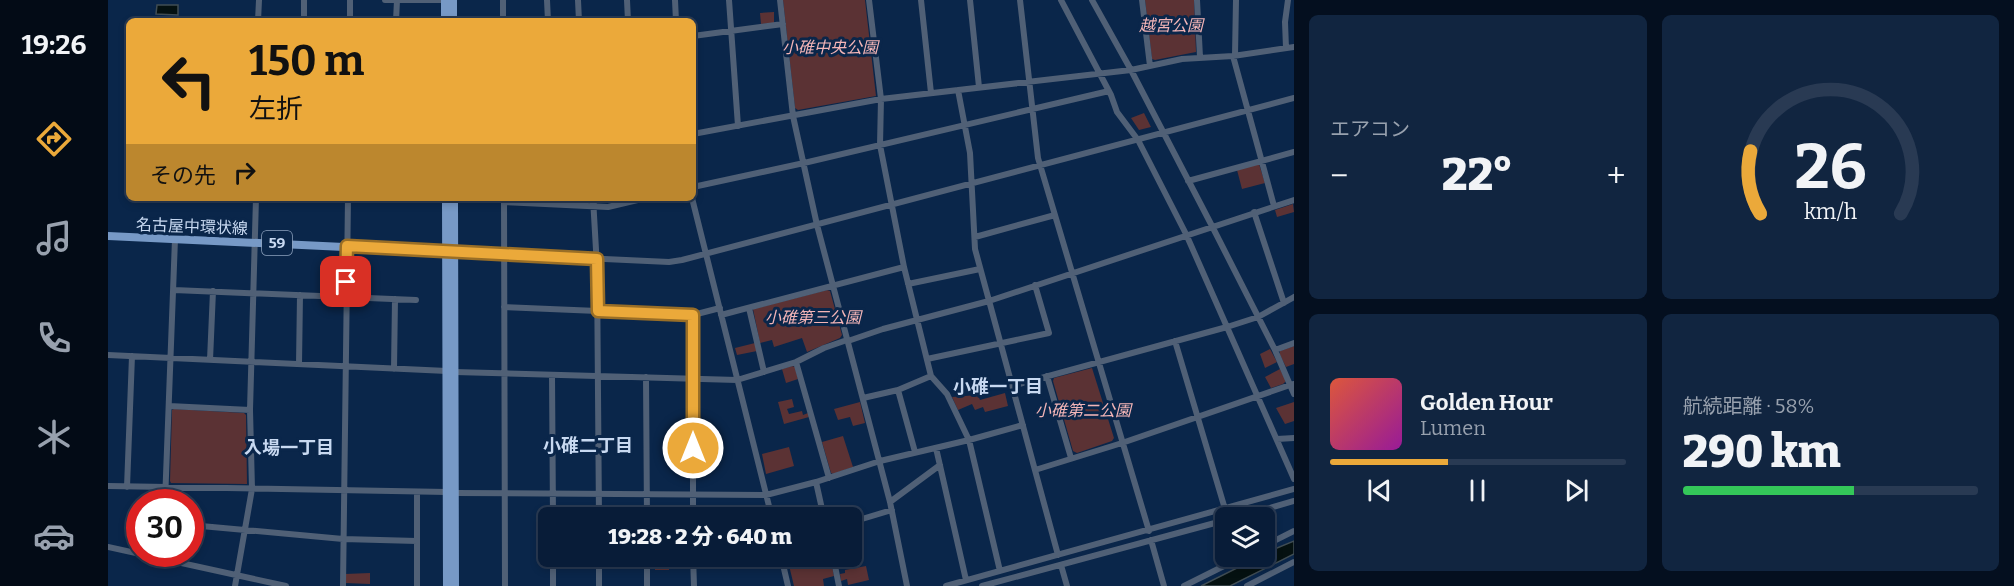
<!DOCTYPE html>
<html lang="ja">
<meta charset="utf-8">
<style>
body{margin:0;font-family:Bitter,"Noto Sans JP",serif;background:#112540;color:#f1f3f6;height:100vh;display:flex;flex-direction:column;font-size:22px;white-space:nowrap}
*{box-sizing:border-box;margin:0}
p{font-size:20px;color:#98a1ae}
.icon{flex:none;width:33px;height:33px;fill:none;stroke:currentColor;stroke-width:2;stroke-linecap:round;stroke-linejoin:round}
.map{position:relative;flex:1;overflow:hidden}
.side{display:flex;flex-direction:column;gap:15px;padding:15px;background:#040f1f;width:720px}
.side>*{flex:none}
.banner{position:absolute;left:18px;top:18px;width:570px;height:183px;border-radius:9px;box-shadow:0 3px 9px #0003,0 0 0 2px #293a53;background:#eba93a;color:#111;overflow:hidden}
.fabs{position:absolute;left:1107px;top:507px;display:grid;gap:12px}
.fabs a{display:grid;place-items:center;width:60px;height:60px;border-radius:9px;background:#081c38;box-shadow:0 3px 9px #0003,0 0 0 2px #293a53;font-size:30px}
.speed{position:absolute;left:18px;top:489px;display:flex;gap:12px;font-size:30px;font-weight:700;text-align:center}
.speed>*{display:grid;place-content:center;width:78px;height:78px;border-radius:50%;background:#081c38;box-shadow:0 3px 9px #0003,0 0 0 2px #293a53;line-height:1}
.speed .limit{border:9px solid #d22;background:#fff;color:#111}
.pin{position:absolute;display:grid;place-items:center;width:51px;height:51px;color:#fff;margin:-26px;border-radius:12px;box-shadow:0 3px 9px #0006}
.me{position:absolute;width:66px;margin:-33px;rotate:0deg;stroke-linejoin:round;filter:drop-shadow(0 0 4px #0008)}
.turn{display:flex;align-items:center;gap:21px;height:126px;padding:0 24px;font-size:27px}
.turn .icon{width:78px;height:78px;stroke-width:2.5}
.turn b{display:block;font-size:42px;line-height:51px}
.then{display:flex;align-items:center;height:57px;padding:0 24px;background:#0003;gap:12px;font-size:22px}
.big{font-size:45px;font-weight:800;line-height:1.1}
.side .tile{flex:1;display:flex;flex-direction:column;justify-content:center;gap:9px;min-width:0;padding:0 21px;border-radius:9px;background:#112540}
.side .dial{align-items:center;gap:0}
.dial svg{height:156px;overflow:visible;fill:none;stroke:#293a53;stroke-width:7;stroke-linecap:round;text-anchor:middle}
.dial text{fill:#f1f3f6;stroke:none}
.song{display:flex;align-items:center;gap:18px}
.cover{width:72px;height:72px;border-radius:9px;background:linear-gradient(135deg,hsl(10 70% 55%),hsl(300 70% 35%))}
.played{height:6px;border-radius:3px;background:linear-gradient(90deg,#eba93a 40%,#293a53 40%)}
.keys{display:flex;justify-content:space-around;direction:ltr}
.heat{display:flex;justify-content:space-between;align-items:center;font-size:33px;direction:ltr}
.charge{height:9px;border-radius:4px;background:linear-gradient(90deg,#34c759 58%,#293a53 0)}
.side .tiles{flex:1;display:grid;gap:15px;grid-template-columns:repeat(2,1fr)}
.trip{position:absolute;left:430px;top:507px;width:324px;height:60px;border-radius:9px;background:#081c38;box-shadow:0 3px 9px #0003,0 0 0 2px #293a53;font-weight:800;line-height:60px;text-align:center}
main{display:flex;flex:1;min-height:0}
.tab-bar{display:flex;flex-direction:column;width:108px;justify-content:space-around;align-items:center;background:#030b16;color:#98a1ae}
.tab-bar .icon{width:42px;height:42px}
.tab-bar .selected{color:#eba93a}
.tab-bar b{font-size:27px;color:#f1f3f6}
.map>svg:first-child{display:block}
</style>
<main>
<nav class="tab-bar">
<b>19:26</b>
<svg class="icon selected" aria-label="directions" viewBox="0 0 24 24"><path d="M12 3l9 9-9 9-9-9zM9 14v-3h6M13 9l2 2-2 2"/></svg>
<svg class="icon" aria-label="music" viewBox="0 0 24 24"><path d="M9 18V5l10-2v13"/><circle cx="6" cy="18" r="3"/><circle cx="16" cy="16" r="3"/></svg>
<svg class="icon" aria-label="phone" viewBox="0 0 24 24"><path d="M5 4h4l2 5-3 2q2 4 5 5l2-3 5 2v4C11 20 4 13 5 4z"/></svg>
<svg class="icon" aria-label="climate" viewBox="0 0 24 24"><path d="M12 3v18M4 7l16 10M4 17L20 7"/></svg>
<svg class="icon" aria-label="car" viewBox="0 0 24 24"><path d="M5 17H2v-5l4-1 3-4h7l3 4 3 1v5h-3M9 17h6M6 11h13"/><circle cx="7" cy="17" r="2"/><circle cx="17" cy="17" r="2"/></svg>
</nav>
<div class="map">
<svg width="1186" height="586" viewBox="0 0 1186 586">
<rect width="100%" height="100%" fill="#0a264a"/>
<!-- green -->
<path fill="#5b3234" d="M 675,0 L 757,0 L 768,96 L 690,110 L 687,108 Z
M 1037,0 L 1086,0 L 1088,52 L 1047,60 L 1044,59 Z
M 666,12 L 666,23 L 653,24 L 652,13 Z
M 1036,113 L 1043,127 L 1031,130 L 1023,118 Z
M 1151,164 L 1157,183 L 1134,189 L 1129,170 Z
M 1185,204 L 1186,212 L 1169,217 L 1167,210 Z
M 719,290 L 722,291 L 734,335 L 732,338 L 699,352 L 694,338 L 666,347 L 664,340 L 652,343 L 645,309 Z
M 647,343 L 649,351 L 629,355 L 627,348 Z
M 1186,346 L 1186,364 L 1178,367 L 1172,355 L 1172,351 Z
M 1162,349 L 1169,362 L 1157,368 L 1152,354 Z
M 684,366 L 687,367 L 690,379 L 678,383 L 674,369 Z
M 984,368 L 1006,438 L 1004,441 L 969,453 L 965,451 L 945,381 L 946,378 Z
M 1172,369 L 1178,381 L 1175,384 L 1163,388 L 1157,377 Z
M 897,393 L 900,406 L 877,412 L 875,407 L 867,410 L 864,404 L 850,410 L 844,397 L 870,395 L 872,400 Z
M 684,399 L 686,407 L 679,409 L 681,414 L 694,411 L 695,415 L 700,413 L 701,417 L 676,424 L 670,402 Z
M 752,402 L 757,423 L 745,426 L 742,417 L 730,420 L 726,409 Z
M 1186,402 L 1186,421 L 1177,424 L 1168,408 Z
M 66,409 L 136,413 L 138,415 L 139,484 L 63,483 L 62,481 L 64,410 Z
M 735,436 L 745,467 L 725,474 L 723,473 L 714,442 Z
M 681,447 L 686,466 L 658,474 L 654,454 Z
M 679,557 L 722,557 L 726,576 L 715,579 L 716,586 L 686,586 Z
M 547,559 L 561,559 L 561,570 L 547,570 Z
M 758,566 L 761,580 L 740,585 L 739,579 L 733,581 L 732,574 L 737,573 L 737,570 Z
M 262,573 L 262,584 L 237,583 L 237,574 Z"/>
<!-- water -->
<path fill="#051111" stroke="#404d54" stroke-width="1.5" d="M 49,5 L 70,5 L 70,15 L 48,14 Z
M 1186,541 L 1186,554 L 1122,586 L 1093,586 L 1151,557 L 1156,556 L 1157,553 Z"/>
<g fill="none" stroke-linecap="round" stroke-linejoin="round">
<!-- minor -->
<path stroke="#506076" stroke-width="6" d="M 277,0 L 337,0
M 395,0 L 395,21
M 439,0 L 440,21
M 470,0 L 471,21
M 519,0 L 520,21
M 567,0 L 568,21
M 621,0 L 630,126
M 672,0 L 685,116 L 709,225 L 782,502 L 799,586
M 813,0 L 823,93
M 862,0 L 871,87
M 912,0 L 930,158 L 1041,531
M 953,0 L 1003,95 L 1009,112 L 1030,140 L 1078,234 L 1186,479
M 984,0 L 1023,70 L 1104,226 L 1167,350 L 1186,394
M 1034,0 L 1042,66
M 1089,0 L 1092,57
M 150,21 L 151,0
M 196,21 L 196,0
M 242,21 L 242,0
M 288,21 L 289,0
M 585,36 L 675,24
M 1178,48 L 1177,22 L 1180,0
M 1127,55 L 1128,0
M 1125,56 L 1166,206
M 850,90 L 862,153 L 867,249 L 950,555
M 585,134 L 773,99 L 1023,70 L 1074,59 L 1125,56 L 1186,47
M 1080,181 L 1186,152
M 585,187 L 696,163 L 1001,91
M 396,198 L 397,586
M 485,198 L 489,267 L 491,518
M 584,198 L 664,518
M 396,202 L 500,207 L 538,198
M 1146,212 L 1176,303
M 867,237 L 947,215
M 346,252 L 561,262 L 574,260 L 1186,98
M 800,284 L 872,269
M 66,290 L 308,300
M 396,307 L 585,315 L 612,308
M 641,308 L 656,372
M 585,315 L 585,518
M 613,315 L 796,267
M 740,341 L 775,329 L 881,301 L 1186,200
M 1067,341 L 1117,509
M 1167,350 L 1186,343
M 0,355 L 339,371
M 819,359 L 941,333 L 927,285
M 102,360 L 105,291
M 688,362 L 721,478
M 191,364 L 192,295
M 286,369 L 287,299
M 347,372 L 629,380 L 688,362 L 716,348 L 739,340
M 444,375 L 445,518
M 823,376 L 839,394 L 861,440 L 892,571
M 939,376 L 963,458
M 538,377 L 539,518
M 904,386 L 1119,327 L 1150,317 L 1186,297
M 790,390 L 807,452
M 755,398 L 790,390 L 823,376 L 796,267 L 772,145 L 773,99 L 761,0
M 61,406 L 142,410
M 1169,439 L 1186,438
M 828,448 L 858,580
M 927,470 L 1014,443 L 1185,384
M 708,482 L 716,518
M 0,486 L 339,492
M 19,487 L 24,356
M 347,493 L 658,495 L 708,482 L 772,461 L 861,440 L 915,425
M 57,502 L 67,239
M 782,502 L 832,465
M 1127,518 L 1186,501
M 744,522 L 784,510
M 82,525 L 235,539 L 309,541
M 1043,540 L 1056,586
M 1156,546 L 1186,531
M 0,547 L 178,586
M 445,556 L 445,586
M 491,556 L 491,586
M 539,556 L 539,586
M 585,556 L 586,586
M 673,556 L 680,586
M 725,556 L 731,586
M 953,565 L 959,586
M 127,586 L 144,489 L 142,410 L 148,198
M 235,586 L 240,198
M 309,586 L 309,492
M 838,586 L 1186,489
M 874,586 L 1118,520
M 1076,586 L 1136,556
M 1139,586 L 1186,562"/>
<!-- major -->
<path stroke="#7799c6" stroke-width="8" d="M 337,0 L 337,21
M 345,0 L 345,21
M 338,198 L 339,586
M 346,198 L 347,586
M 0,236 L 342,252"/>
</g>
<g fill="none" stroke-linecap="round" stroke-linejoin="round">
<!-- route casing -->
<g stroke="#996e26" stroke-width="15">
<path id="route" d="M 238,282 L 239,246 L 489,259 L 490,311 L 585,315 L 585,448"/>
</g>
<!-- route -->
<use href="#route" stroke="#eba93a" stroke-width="10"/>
</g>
<g text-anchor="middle" stroke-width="6" stroke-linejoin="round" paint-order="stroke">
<!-- shield labels -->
<rect fill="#0a264a" stroke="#8fa3bf" stroke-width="1.5" x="154" y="231" width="30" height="24" rx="4.5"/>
<g font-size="15" font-weight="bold" fill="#c8d9f1">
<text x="169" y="248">59</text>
</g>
<!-- park labels -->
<g font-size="16" font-style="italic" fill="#f3b5b7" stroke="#0a264a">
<text x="1063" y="31">越宮公園</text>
<text x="722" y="53">小碓中央公園</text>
<text x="705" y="323">小碓第三公園</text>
<text x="975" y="416">小碓第二公園</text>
</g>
<!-- street labels -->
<g font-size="16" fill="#c8d9f1" stroke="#0a264a">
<text transform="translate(84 226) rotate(2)" y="6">名古屋中環状線</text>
</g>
<!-- neighbourhood labels -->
<g font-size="18" font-weight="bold" fill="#c8d9f1" stroke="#0a264a">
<text x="890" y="393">小碓一丁目</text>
<text x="480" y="452">小碓二丁目</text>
<text x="181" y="454">入場一丁目</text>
</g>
</g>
</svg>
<div class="fabs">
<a><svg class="icon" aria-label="layers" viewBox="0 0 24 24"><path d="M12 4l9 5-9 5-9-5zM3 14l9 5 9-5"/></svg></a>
</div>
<div class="speed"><div class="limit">30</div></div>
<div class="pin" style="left:238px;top:282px;background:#d93025"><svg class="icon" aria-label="arrive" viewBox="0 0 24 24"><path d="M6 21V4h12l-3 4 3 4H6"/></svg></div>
<svg class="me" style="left:585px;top:448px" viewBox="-20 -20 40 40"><circle r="17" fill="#eba93a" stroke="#fff" stroke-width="3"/><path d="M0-11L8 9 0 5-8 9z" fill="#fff"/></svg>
<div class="trip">19:28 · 2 分 · 640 m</div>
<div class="banner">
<div class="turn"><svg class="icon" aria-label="left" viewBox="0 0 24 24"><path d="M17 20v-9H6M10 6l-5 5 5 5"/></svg><div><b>150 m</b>左折</div></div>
<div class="then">その先<svg class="icon" aria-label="right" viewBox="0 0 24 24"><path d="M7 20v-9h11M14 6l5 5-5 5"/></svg></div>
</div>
</div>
<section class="side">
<div class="tiles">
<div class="tile"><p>エアコン</p>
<div class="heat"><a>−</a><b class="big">22°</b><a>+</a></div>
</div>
<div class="tile dial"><svg viewBox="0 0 100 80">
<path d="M14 69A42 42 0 1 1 86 69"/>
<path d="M14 69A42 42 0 0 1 9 37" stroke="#eba93a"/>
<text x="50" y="56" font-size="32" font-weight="700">26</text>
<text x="50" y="72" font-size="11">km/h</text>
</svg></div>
<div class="tile">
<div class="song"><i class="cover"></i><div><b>Golden Hour</b><p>Lumen</p></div></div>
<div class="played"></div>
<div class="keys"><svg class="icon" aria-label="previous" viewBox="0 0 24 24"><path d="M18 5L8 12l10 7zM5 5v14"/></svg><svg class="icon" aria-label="pause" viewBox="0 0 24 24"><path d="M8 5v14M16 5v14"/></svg><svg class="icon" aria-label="next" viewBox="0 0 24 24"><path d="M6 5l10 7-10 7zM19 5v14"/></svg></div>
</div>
<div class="tile"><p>航続距離 · 58%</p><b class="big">290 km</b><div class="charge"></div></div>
</div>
</section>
</main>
